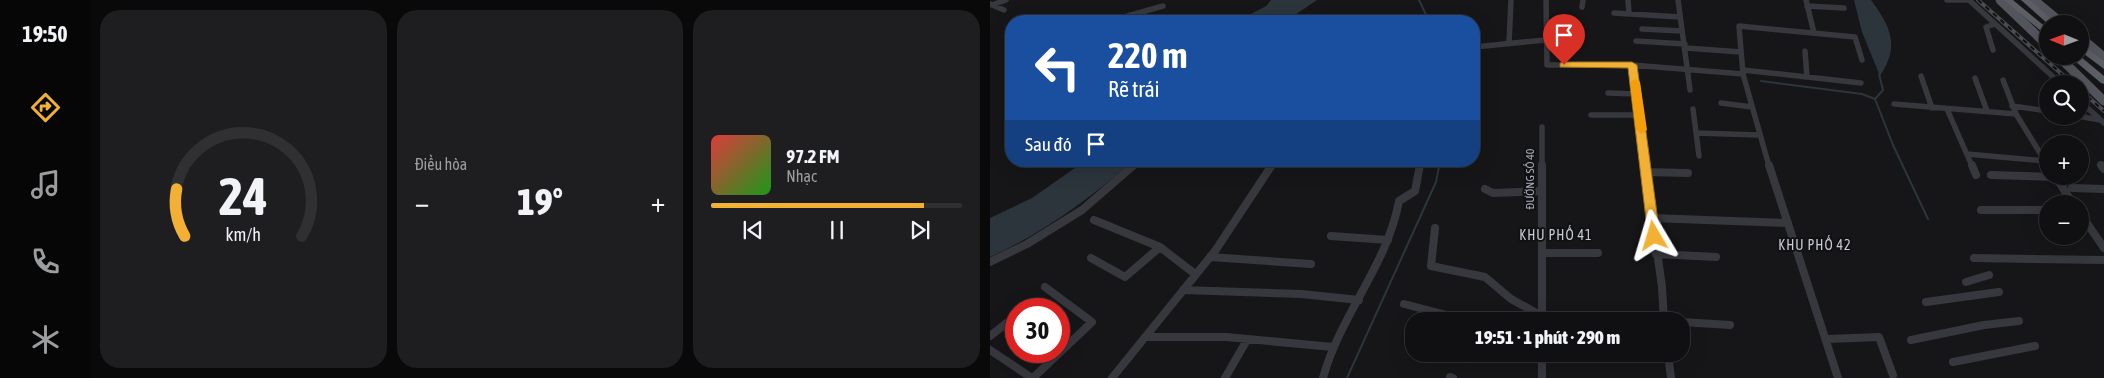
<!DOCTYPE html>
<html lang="vi">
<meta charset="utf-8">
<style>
body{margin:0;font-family:"Asap Condensed",sans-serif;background:#1e1e20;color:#f1f3f6;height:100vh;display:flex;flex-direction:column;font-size:19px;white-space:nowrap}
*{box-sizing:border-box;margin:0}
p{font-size:16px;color:#9c9d9f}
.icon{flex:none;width:28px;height:28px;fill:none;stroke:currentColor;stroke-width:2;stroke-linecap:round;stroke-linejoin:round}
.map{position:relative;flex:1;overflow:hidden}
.drawer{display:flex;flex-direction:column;gap:10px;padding:10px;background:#09090a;width:900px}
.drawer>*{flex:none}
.banner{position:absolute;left:15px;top:15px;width:475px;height:152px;border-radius:20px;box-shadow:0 5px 20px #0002,0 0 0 1px #303032;background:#1a4fa0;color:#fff;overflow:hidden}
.needle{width:32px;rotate:271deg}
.buttons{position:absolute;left:1049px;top:15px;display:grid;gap:10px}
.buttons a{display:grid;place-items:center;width:50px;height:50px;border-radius:50%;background:#101012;box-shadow:0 5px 20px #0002,0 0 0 1px #303032;font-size:25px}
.speed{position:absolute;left:15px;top:298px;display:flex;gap:10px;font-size:25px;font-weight:700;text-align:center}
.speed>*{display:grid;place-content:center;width:65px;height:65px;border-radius:50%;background:#101012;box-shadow:0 5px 20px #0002,0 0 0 1px #303032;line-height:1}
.speed .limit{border:8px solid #d22;background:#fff;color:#111}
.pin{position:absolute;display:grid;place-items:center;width:42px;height:42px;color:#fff;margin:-51px -21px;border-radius:50% 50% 50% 0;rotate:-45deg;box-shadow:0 0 5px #0007}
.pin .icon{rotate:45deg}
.me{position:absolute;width:55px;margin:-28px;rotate:353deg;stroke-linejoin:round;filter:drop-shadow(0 0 4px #0008)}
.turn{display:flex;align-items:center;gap:18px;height:105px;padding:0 20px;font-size:22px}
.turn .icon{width:65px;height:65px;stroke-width:2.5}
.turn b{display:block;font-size:35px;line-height:42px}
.then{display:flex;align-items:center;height:48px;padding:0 20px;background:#0003;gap:10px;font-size:19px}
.big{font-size:38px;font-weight:800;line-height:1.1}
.drawer .widget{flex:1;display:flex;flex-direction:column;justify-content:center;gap:8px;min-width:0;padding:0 18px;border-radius:20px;background:#1e1e20}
.drawer .dial{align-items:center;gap:0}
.dial svg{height:130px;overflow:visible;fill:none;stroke:#303032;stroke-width:7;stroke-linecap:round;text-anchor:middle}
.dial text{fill:#f1f3f6;stroke:none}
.song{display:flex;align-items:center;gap:15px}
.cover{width:60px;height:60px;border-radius:8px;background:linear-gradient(135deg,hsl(0 70% 55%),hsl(120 70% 35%))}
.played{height:5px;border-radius:2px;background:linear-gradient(90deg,#f2b134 85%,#303032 85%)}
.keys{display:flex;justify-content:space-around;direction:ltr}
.heat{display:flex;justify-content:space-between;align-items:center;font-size:28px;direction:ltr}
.drawer .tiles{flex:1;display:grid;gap:10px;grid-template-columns:repeat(3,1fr)}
.trip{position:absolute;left:415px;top:312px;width:285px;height:50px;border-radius:20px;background:#101012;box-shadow:0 5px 20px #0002,0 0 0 1px #303032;font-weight:800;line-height:50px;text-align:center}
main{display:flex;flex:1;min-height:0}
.dock{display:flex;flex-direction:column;width:90px;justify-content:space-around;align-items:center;background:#060607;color:#9c9d9f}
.dock .icon{width:35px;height:35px}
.dock .selected{color:#f2b134}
.dock b{font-size:22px;color:#f1f3f6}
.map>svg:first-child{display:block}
</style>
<main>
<nav class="dock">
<b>19:50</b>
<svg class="icon selected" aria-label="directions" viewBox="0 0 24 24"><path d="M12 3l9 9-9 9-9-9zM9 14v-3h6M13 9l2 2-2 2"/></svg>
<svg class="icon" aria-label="music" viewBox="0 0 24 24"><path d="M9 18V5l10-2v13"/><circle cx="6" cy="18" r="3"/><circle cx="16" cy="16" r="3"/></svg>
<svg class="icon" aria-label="phone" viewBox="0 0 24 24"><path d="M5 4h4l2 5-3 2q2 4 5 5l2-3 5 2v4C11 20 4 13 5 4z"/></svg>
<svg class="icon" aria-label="climate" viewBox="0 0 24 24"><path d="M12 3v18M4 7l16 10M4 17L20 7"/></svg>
</nav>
<section class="drawer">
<div class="tiles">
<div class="widget dial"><svg viewBox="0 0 100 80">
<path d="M14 69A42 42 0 1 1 86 69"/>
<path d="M14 69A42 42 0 0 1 9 40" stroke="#f2b134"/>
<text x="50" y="56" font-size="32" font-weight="700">24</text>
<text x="50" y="72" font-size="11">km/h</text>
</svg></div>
<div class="widget"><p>Điều hòa</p>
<div class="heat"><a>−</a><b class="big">19°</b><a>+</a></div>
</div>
<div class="widget">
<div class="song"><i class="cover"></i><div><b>97.2 FM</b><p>Nhạc</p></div></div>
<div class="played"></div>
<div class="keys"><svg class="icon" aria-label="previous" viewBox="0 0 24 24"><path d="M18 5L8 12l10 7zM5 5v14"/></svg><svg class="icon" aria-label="pause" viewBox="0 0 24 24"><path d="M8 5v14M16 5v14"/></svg><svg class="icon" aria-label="next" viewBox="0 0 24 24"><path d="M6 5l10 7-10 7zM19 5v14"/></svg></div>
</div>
</div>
</section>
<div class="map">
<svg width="1114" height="378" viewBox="0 0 1114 378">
<rect width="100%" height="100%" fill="#161618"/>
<!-- water -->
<path fill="#2c353c" d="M 281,0 L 327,0 L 296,21 L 248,21 L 276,6 Z
M 864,0 L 881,0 C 901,27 910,46 890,76 L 872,32 Z
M 95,161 L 143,161 C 99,199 53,233 0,257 L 0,218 L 42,198 Z"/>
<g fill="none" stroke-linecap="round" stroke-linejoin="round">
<!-- stream -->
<path stroke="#2c353c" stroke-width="2" d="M 429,0 L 439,21
M 889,74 L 893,90 L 885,99 L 903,145 L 938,219
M 771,81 L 872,94 L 885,99
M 357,378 L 446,182 L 450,161"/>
<!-- minor-far1 -->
<path stroke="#37383d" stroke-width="5.5" d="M 556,0 L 557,65 L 642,65 L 753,74
M 638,0 L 639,13
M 688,0 L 700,90
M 816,0 L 824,33
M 957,0 L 978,0
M 979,0 L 1071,84
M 0,4 L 14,10
M 2,5 L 16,0
M 817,6 L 854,8
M 592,7 L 593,0
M 624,13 L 690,17
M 127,19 L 173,6
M 652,29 L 692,31
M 646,41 L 695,44
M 519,43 L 521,0
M 484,47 L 555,40
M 696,48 L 751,52
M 1003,50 L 996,27 L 1005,24
M 815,51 L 817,77
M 642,65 L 655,166
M 753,70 L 871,83
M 931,76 L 942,108
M 985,78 L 997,111
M 1013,80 L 1026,114 L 1055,161
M 618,93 L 647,94
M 1090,101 L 1114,123
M 731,103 L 762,107
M 904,104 L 1026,114
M 1022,106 L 1058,111
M 703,109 L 709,156
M 957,109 L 982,166
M 601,115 L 649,115
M 1088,116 L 1110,120
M 552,127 L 552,166
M 706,133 L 769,135
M 977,154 L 1055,161
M 143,166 L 149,161
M 281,166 L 285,161
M 430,166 L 431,161
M 779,166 L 753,74 L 749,26 L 865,37 L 872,60"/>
<!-- minor -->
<path stroke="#37383d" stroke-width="8" d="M 552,165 L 552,321
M 655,165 L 672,287 L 674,321
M 779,165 L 848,378
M 982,165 L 986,175
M 1111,165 L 1114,169
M 656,172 L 698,173
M 1001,175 L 1066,177 L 1083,204
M 1082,188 L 1114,189
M 495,189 L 503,193 L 552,191
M 991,210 L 1058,210
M 1090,213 L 1114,248
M 662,218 L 798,223
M 104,220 L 170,247 L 205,274
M 445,228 L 441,266 L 495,277 L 521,299 L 552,316
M 341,236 L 398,240
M 552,253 L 608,253
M 666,254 L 726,257
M 220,257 L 321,264
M 101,258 L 135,277 L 170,247
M 984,258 L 1114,260
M 0,262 L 37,244 L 92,210 L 144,165
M 976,282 L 999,275
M 193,290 L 311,294 L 369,300
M 936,302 L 1009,292
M 414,304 L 480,321
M 691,322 L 740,325
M 0,336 L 18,322
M 157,337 L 236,337 L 343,347
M 837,339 L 889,337 L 903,375
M 921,340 L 994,325 L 1029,321
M 0,350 L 42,378
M 552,354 L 552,378
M 678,354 L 681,378
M 474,359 L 476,354
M 963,362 L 1045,346
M 460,377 L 463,378
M 43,378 L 102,322 L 55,287
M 122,378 L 225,251 L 282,165
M 235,378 L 257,340
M 333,378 C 350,315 397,266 409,201 L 425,191 L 430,165"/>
<!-- primary -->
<path stroke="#53555c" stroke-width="9" d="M 1010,0 L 1058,46
M 1044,0 L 1073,24
M 1090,37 L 1114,57
M 1068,56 L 1114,101"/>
<!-- trunk -->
<path fill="#5b5e65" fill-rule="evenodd" d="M 1014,0 L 1023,0 L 1058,29 L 1058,37 Z
M 1031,0 L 1040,0 L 1067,24 L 1058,24 Z
M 1090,43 L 1114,61 L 1114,69 L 1090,51 Z
M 1079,56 L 1090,56 L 1114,76 L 1114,84 L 1111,83 Z"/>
<!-- rail casing -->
<g stroke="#4a4c52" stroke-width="4">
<path id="rail" d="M 988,0 L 1083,84
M 1090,90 L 1114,111"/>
</g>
<!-- rail -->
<use href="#rail" stroke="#111113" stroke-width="2" stroke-dasharray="5" stroke-linecap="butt"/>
</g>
<!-- route -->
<path fill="#f2b134" stroke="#9d7322" d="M 574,62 L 642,62 L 647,65 L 670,236 L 668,240 L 659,240 L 658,236 L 638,68 L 570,67 L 570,63 Z"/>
<!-- slow -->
<path fill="#f59e0b" d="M 645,79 L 650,82 L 657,130 L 651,134 L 646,130 L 640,82 Z"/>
<g text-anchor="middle" stroke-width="4" stroke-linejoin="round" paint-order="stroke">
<!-- street labels -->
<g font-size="12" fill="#a8adb8" stroke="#111113">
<text transform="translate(540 179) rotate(-90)" y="4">ĐƯỜNG SỐ 40</text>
</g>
<!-- neighbourhood labels -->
<g font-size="14" letter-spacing="1" fill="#c9ccd4" stroke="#111113">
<text x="566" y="240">KHU PHỐ 41</text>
<text x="825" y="250">KHU PHỐ 42</text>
</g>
</g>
</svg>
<div class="buttons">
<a><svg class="needle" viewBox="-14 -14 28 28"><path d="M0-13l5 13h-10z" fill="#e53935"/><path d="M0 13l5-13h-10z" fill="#9c9d9f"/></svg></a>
<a><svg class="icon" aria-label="search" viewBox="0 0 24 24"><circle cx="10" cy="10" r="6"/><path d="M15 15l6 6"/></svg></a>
<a>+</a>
<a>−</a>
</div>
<div class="speed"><div class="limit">30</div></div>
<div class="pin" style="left:574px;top:65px;background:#d93025"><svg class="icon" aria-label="arrive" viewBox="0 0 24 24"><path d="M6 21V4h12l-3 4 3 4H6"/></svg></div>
<svg class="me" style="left:664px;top:236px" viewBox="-20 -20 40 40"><path d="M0-17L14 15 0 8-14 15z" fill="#f2b134" stroke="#fff" stroke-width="4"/></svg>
<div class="trip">19:51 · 1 phút · 290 m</div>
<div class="banner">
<div class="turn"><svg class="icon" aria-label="left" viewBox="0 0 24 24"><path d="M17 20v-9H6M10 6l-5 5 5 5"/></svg><div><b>220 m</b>Rẽ trái</div></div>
<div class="then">Sau đó<svg class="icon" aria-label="arrive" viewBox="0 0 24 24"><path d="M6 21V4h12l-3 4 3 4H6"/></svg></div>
</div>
</div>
</main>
